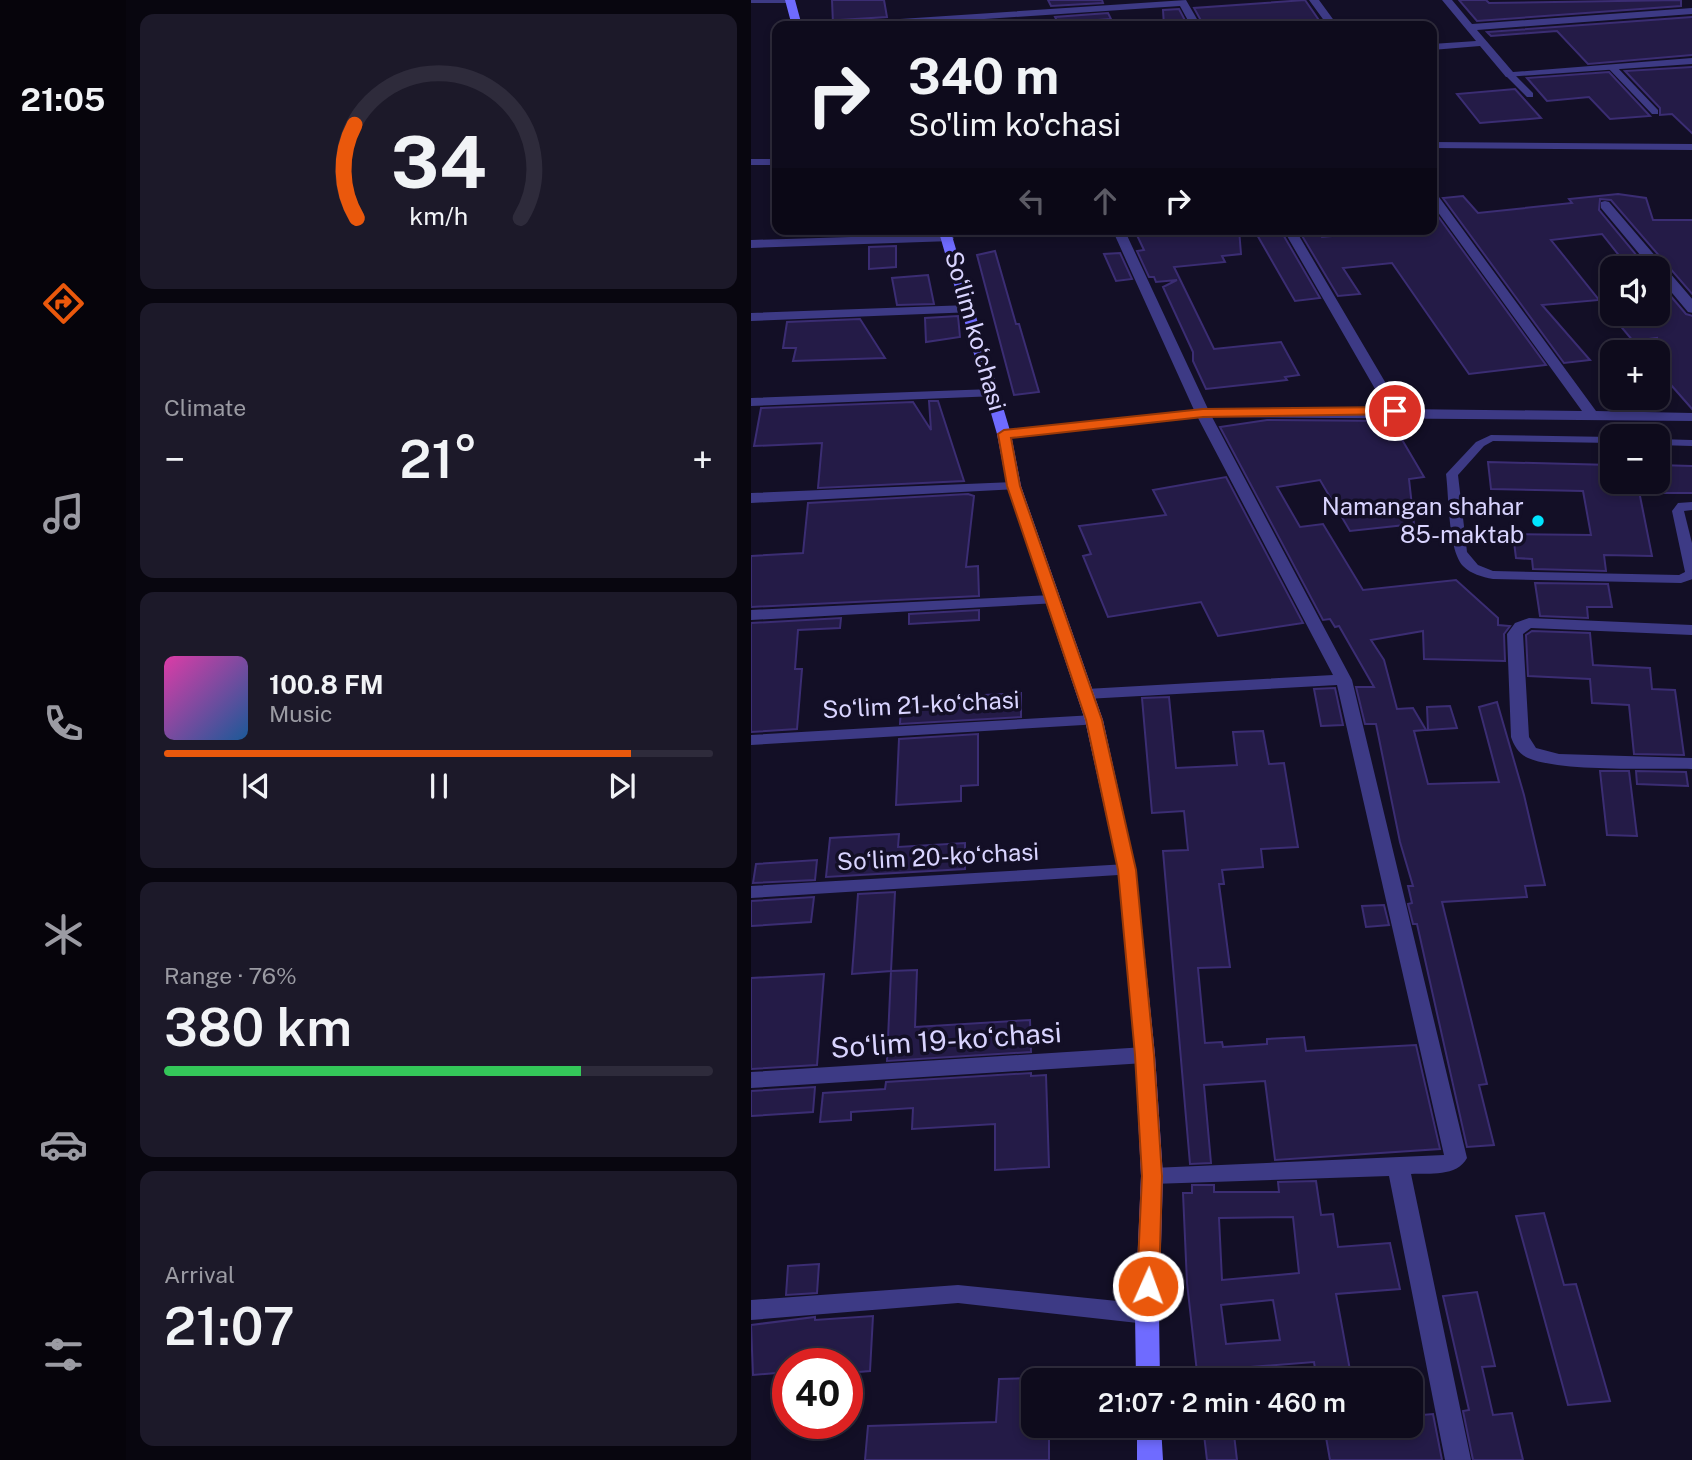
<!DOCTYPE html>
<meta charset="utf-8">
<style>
body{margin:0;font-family:"Public Sans",sans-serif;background:#1c1929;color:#f1f3f6;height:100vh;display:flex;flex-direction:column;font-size:26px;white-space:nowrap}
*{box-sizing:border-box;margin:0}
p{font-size:23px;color:#9b9ba3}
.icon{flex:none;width:38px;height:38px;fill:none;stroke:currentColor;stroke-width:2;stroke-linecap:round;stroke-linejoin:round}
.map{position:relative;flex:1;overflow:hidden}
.details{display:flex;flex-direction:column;gap:14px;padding:14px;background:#08060f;width:625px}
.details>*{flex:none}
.hud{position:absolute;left:21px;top:21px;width:665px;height:214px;border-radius:14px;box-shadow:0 4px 10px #0003,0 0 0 2px #2e2b3b;background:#0e0b1c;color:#f1f3f6;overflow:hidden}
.fabs{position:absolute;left:849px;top:256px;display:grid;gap:14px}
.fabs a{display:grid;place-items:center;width:70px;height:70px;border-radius:14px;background:#0e0b1c;box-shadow:0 4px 10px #0003,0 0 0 2px #2e2b3b;font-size:35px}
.speed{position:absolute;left:21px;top:1348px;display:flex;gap:14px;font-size:35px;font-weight:700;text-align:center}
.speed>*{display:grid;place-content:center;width:91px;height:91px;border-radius:50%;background:#0e0b1c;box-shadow:0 4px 10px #0003,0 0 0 2px #2e2b3b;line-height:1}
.speed .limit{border:10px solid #d22;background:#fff;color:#111}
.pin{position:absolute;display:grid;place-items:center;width:60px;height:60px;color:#fff;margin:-30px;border:4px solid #fff;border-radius:50%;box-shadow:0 2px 7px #0007}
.me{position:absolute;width:77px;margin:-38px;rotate:2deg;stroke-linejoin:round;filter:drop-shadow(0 0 5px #0008)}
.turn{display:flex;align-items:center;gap:24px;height:147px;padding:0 21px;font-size:32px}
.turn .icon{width:91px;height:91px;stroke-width:2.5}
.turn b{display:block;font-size:49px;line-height:60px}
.lanes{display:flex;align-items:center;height:66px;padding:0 21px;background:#0003;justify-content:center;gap:35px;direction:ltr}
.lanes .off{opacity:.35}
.big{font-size:52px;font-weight:600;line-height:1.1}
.details .widget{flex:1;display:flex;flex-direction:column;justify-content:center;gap:10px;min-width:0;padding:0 24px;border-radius:14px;background:#1c1929}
.details .dial{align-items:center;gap:0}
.dial svg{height:182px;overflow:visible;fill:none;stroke:#2e2b3b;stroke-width:7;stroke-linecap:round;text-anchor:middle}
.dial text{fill:#f1f3f6;stroke:none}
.song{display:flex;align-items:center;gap:21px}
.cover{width:84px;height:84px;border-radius:10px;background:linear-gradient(135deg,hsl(320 70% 55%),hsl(210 70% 35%))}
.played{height:7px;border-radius:4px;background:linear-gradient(90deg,#ea580c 85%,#2e2b3b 85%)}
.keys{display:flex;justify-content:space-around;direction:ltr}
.heat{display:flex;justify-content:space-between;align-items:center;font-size:38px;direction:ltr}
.charge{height:10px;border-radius:5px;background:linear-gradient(90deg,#34c759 76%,#2e2b3b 0)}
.trip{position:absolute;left:270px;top:1368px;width:402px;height:70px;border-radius:14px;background:#0e0b1c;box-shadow:0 4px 10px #0003,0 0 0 2px #2e2b3b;font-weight:600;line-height:70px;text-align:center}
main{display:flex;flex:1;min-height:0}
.menu{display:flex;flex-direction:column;width:126px;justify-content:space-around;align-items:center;background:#06040b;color:#9b9ba3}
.menu .icon{width:49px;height:49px}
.menu .selected{color:#ea580c}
.menu b{font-size:32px;color:#f1f3f6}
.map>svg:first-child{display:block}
</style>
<main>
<nav class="menu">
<b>21:05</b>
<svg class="icon selected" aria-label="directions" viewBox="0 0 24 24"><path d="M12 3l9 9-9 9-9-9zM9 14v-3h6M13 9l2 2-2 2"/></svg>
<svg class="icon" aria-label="music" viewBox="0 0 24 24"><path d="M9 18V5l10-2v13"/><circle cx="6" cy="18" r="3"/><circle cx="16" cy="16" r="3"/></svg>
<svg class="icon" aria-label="phone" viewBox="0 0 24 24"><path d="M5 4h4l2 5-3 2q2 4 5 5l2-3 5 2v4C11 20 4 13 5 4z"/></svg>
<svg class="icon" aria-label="climate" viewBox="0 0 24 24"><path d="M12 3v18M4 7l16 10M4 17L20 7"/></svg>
<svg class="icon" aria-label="car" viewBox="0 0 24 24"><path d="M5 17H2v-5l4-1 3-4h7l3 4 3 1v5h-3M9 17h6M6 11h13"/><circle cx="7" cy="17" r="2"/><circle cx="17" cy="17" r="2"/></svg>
<svg class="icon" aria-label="filters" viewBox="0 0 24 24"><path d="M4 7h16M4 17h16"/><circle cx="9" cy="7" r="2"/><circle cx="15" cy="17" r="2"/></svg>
</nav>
<section class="details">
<div class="widget dial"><svg viewBox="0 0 100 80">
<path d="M14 69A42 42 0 1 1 86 69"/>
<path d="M14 69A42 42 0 0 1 13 28" stroke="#ea580c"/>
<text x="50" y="56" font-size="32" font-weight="700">34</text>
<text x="50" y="72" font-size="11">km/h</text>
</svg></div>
<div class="widget"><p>Climate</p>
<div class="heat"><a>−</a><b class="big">21°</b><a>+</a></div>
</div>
<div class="widget">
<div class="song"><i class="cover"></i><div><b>100.8 FM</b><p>Music</p></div></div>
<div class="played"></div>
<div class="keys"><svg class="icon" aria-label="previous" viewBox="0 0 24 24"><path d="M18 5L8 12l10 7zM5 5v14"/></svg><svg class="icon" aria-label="pause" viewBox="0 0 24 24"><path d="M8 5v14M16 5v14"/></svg><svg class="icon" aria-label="next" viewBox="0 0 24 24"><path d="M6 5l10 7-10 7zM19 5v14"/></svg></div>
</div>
<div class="widget"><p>Range · 76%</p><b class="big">380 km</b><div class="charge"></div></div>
<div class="widget"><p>Arrival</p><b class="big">21:07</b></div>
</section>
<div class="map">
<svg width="942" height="1460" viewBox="0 0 942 1460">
<rect width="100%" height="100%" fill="#130f26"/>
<!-- building -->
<path fill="#241b47" stroke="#3b2d73" stroke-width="2" fill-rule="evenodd" d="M 81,0 L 133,0 L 136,17 L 88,20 L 82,24 Z
M 297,0 L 351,0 L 352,3 L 300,6 Z
M 554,0 L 572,26 L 453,26 L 443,8 Z
M 708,0 L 735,0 L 738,3 L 930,0 L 930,6 L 726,21 Z
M 428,9 L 437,26 L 413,26 L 412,10 Z
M 357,13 L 360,19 L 307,23 L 304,17 Z
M 942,17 L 942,55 L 837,64 L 806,31 L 740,36 L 736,32 Z
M 942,67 L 942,134 L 921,114 L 909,115 L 909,108 L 874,71 Z
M 858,72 L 899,116 L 859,119 L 838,97 L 796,101 L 776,78 Z
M 764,89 L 790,118 L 729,123 L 706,94 Z
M 867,194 L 895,198 L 902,220 L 942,220 L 942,295 L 860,200 L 849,199 L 848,210 L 896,268 L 878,268 L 851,234 L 800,240 L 848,300 L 791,305 L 839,360 L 813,363 L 692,198 L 712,196 L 727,213 L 821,203 L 818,199 Z
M 681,208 L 795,365 L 718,374 L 641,263 L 592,268 L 609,294 L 587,296 L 547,229 L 567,229 L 571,237 L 624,232 L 623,229 L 681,229 Z
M 383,229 L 488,229 L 490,254 L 471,256 L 474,262 L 423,267 L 463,349 L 530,342 L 548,375 L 534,377 L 536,380 L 455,389 L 442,361 L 442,352 L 412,287 L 426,280 L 405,282 L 403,277 L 398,277 L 386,251 L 393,250 Z
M 530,231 L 569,298 L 544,301 L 505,233 Z
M 145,246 L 145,267 L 118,269 L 118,247 Z
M 244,251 L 265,324 L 268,324 L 288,392 L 263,395 L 226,255 Z
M 369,253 L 381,279 L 365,281 L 353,254 Z
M 177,275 L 183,304 L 146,305 L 141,278 Z
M 906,280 L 935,314 L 942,316 L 942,410 L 906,369 L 906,338 L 882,341 L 862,317 L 906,314 Z
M 207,316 L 209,337 L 175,342 L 174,318 Z
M 109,319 L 134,358 L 42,361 L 45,348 L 32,348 L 36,322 Z
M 178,401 L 187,401 L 213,481 L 67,488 L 71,443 L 3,446 L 10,408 L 162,402 L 180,430 Z
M 516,420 L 640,421 L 673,477 L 658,479 L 663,524 L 599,531 L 569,480 L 526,487 L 549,527 L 572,524 L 612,590 L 705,580 L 747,618 L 747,625 L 759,626 L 753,634 L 754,661 L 673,659 L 672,631 L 620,640 L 633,660 L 646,709 L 662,708 L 675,730 L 663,731 L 677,784 L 748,782 L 728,707 L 746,702 L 773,795 L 794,885 L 774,886 L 776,897 L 691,902 L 736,1084 L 728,1085 L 743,1145 L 716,1147 L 666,924 L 662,924 L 657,904 L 661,903 L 657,886 L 662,886 L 649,842 L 625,724 L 614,724 L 605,687 L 623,687 L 588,626 L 584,627 L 579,619 L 572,620 L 469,427 Z
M 737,462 L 861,465 L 861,481 L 886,481 L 901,556 L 853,555 L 855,571 L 782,569 L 781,559 L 765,558 L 762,534 L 840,535 L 832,491 L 740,489 Z
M 906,465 L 942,466 L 942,493 L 906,493 Z
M 475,477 L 552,623 L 467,636 L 450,602 L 357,617 L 332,556 L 340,554 L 328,526 L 415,515 L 402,490 Z
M 217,494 L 223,496 L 215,567 L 227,566 L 228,596 L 0,607 L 0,556 L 52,553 L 57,503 Z
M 784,583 L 857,584 L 861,607 L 836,607 L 837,618 L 789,616 Z
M 228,610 L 228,620 L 158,624 L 158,614 Z
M 90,618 L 89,628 L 47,630 L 44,669 L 51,669 L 46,729 L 0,732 L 0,623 Z
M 781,631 L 839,633 L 842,665 L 899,668 L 901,689 L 924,690 L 933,755 L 883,754 L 878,705 L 841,703 L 839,679 L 777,676 L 775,635 Z
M 584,688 L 592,725 L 570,726 L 563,689 Z
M 270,693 L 270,717 L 149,724 L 150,706 L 213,703 L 214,696 Z
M 418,697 L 425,768 L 486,765 L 482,732 L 512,731 L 518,764 L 533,763 L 547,847 L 510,849 L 512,867 L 471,870 L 473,884 L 468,884 L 479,967 L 447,968 L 454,1043 L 471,1042 L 472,1047 L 516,1044 L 516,1039 L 553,1037 L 555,1051 L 665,1045 L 689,1149 L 524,1160 L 514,1081 L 453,1085 L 460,1163 L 439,1164 L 412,851 L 437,850 L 433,811 L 401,813 L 391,698 Z
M 699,706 L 706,728 L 677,730 L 676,707 Z
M 227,734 L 227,785 L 210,786 L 210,801 L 145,805 L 148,739 Z
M 849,771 L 878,771 L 886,836 L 856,835 Z
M 885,771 L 935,772 L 937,786 L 886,784 Z
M 148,834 L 147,847 L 214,843 L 214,869 L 75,877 L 79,838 Z
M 66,860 L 64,880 L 2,883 L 5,864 Z
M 144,892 L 140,971 L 101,974 L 107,894 Z
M 63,897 L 60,922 L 0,926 L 0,901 Z
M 633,905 L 638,925 L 615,927 L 611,906 Z
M 166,970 L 164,1027 L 279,1020 L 280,1052 L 136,1061 L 140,971 Z
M 73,974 L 66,1065 L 0,1069 L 0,978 Z
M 280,1073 L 280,1076 L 295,1075 L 298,1167 L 244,1170 L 244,1124 L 161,1129 L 162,1108 L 100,1112 L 100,1120 L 69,1122 L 72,1093 L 134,1089 L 135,1082 Z
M 64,1087 L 62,1112 L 0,1116 L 0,1091 Z
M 565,1181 L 570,1215 L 582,1214 L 587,1247 L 639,1243 L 649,1289 L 585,1294 L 601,1381 L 566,1381 L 563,1362 L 475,1369 L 477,1381 L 447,1381 L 436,1283 L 432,1193 L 441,1193 L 441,1185 L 463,1185 L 463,1192 L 528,1192 L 527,1182 ZM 542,1217 L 548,1273 L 471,1280 L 468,1218 ZM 522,1300 L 529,1340 L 475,1344 L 470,1305 Z
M 793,1213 L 813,1285 L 825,1284 L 859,1401 L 817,1405 L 765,1216 Z
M 68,1264 L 66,1293 L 35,1295 L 37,1266 Z
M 726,1292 L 744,1366 L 731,1367 L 742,1415 L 761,1413 L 772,1460 L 722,1460 L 712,1411 L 718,1410 L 692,1296 Z
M 122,1316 L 119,1371 L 96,1373 L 96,1363 L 37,1363 L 37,1372 L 2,1375 L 0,1325 L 64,1317 L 64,1320 Z
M 283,1378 L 282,1426 L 298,1426 L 298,1460 L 114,1460 L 117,1426 L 245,1422 L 248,1379 Z
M 682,1414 L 691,1460 L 579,1460 L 573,1426 L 660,1426 L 660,1416 Z
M 452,1426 L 482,1426 L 486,1460 L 456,1460 Z"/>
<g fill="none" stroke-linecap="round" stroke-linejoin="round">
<!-- lane -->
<path fill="#3d3a85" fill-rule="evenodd" d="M 858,65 L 864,65 L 907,110 L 907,114 L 901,114 L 858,69 Z
M 756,73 L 762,73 L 782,93 L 782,97 L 776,97 L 756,77 Z
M 681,142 L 942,144 L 942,150 L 681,148 Z
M 740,435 L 861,437 L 861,443 L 742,441 L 733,446 L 707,475 L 716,552 L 727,565 L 742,571 L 928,575 L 934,572 L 921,511 L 927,503 L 942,502 L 942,510 L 933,511 L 942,547 L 942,579 L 930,583 L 742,579 C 731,577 720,574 712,566 C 697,550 698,497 695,474 L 725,442 Z
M 906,439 L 942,440 L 942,446 L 906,445 Z"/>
<!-- street -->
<path fill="#3d3a85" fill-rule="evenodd" d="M 0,0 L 44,0 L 39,3 L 0,3 Z
M 435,0 L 450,26 L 440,26 L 429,6 L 129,26 L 83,26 L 88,23 Z
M 558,0 L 568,0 L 587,26 L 577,26 Z
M 691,0 L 701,0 L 721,24 L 942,8 L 942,14 L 726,30 L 762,72 L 942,58 L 942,64 L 755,77 L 729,46 L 681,50 L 681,44 L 725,41 Z
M 0,159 L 26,159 L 26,165 L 0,165 Z
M 684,196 L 688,197 L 845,411 L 942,413 L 942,421 L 461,417 L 601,680 L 716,1158 C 706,1177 678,1173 660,1174 L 720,1460 L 694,1460 L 638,1176 L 401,1184 L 393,1182 L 390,1176 L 393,1170 L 401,1168 L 693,1155 L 586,685 L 335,699 L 326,694 L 335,689 L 582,675 L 447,418 L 253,438 L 246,434 L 253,430 L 443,410 L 361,229 L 373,229 L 457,409 L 635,408 L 532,229 L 544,229 L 650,409 L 831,411 L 681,204 L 681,197 Z
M 854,201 L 858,202 L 942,300 L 942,313 L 937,312 L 906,275 L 906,268 L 900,268 L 850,208 L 850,202 Z
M 197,234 L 203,238 L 201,241 L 0,248 L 0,240 Z
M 218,305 L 225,309 L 223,312 L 0,321 L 0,313 Z
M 241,389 L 246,390 L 246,396 L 0,406 L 0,398 Z
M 263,482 L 268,483 L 268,489 L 0,503 L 0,493 Z
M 301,595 L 307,597 L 309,600 L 307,603 L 0,620 L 0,610 Z
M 778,618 L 942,625 L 942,635 L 780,628 L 772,634 L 778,737 L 785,748 L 808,754 L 942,758 L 942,769 C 902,768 809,772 777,758 C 768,754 763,746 760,737 L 756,634 L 764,623 Z
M 343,715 L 352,720 L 349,724 L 0,745 L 0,735 Z
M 376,864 L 383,866 L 385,870 L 383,874 L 0,898 L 0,886 Z
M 394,1047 L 401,1050 L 404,1055 L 401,1060 L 394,1063 L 0,1088 L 0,1072 Z
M 207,1285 L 396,1304 L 404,1307 L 408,1314 L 404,1321 L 396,1324 L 207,1303 L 0,1320 L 0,1300 Z"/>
<!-- secondary -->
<path fill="#6f6bff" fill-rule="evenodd" d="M 34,0 L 44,0 L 51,26 L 41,26 Z
M 187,229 L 199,229 L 260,434 L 270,486 L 352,720 L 385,870 L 404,1055 L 412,1176 L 408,1314 L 409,1381 L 385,1381 L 384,1314 L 390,1176 L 384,1055 L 367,870 L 334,720 L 256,486 L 246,434 Z
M 386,1426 L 410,1426 L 412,1460 L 386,1460 Z"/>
</g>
<!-- route -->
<path fill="#ea580c" stroke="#983908" stroke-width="2" d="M 644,407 L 649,408 L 649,414 L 452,417 L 260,438 L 269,486 L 351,720 L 385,870 L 403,1055 L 411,1176 L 408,1286 L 404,1292 L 397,1295 L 389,1292 L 386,1286 L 391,1176 L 384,1055 L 367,870 L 335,720 L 256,486 L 247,434 L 253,430 L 452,409 Z"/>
<!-- markers -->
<circle fill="#00e5ff" stroke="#130f26" stroke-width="2.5" cx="787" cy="521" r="7"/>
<g text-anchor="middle" stroke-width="7" stroke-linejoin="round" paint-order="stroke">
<!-- street labels -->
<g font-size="24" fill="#d9d4ff" stroke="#130f26">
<text transform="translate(224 331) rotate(74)" y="8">Soʻlim koʻchasi</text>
<text transform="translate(170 705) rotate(-3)" y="8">Soʻlim 21-koʻchasi</text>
<text transform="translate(187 857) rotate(-3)" y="8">Soʻlim 20-koʻchasi</text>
</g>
<!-- poi labels -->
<g font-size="24" fill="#d9d4ff" stroke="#130f26" text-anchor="end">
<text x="773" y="515">Namangan shahar<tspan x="773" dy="28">85-maktab</tspan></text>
</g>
<!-- near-street labels -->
<g font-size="28" fill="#d9d4ff" stroke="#130f26">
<text transform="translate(195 1040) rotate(-4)" y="10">Soʻlim 19-koʻchasi</text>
</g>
</g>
</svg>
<div class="fabs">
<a><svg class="icon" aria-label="sound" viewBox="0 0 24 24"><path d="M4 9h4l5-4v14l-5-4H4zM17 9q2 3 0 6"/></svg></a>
<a>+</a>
<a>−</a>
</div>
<div class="speed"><div class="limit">40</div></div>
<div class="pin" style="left:644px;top:411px;background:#d93025"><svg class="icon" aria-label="arrive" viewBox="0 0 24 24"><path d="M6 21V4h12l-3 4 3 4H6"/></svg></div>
<svg class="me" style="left:397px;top:1286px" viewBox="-20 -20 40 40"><circle r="17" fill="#ea580c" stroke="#fff" stroke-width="3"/><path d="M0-11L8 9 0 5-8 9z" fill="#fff"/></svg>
<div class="trip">21:07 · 2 min · 460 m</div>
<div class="hud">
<div class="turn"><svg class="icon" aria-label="right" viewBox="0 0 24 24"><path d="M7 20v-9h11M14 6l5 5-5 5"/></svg><div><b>340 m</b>So'lim ko'chasi</div></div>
<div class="lanes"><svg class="icon off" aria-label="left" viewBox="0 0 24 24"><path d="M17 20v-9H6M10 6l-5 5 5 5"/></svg><svg class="icon off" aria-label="ahead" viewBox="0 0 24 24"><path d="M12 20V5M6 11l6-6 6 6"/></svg><svg class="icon" aria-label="right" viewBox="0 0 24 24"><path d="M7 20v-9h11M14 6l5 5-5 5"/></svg></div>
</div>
</div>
</main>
